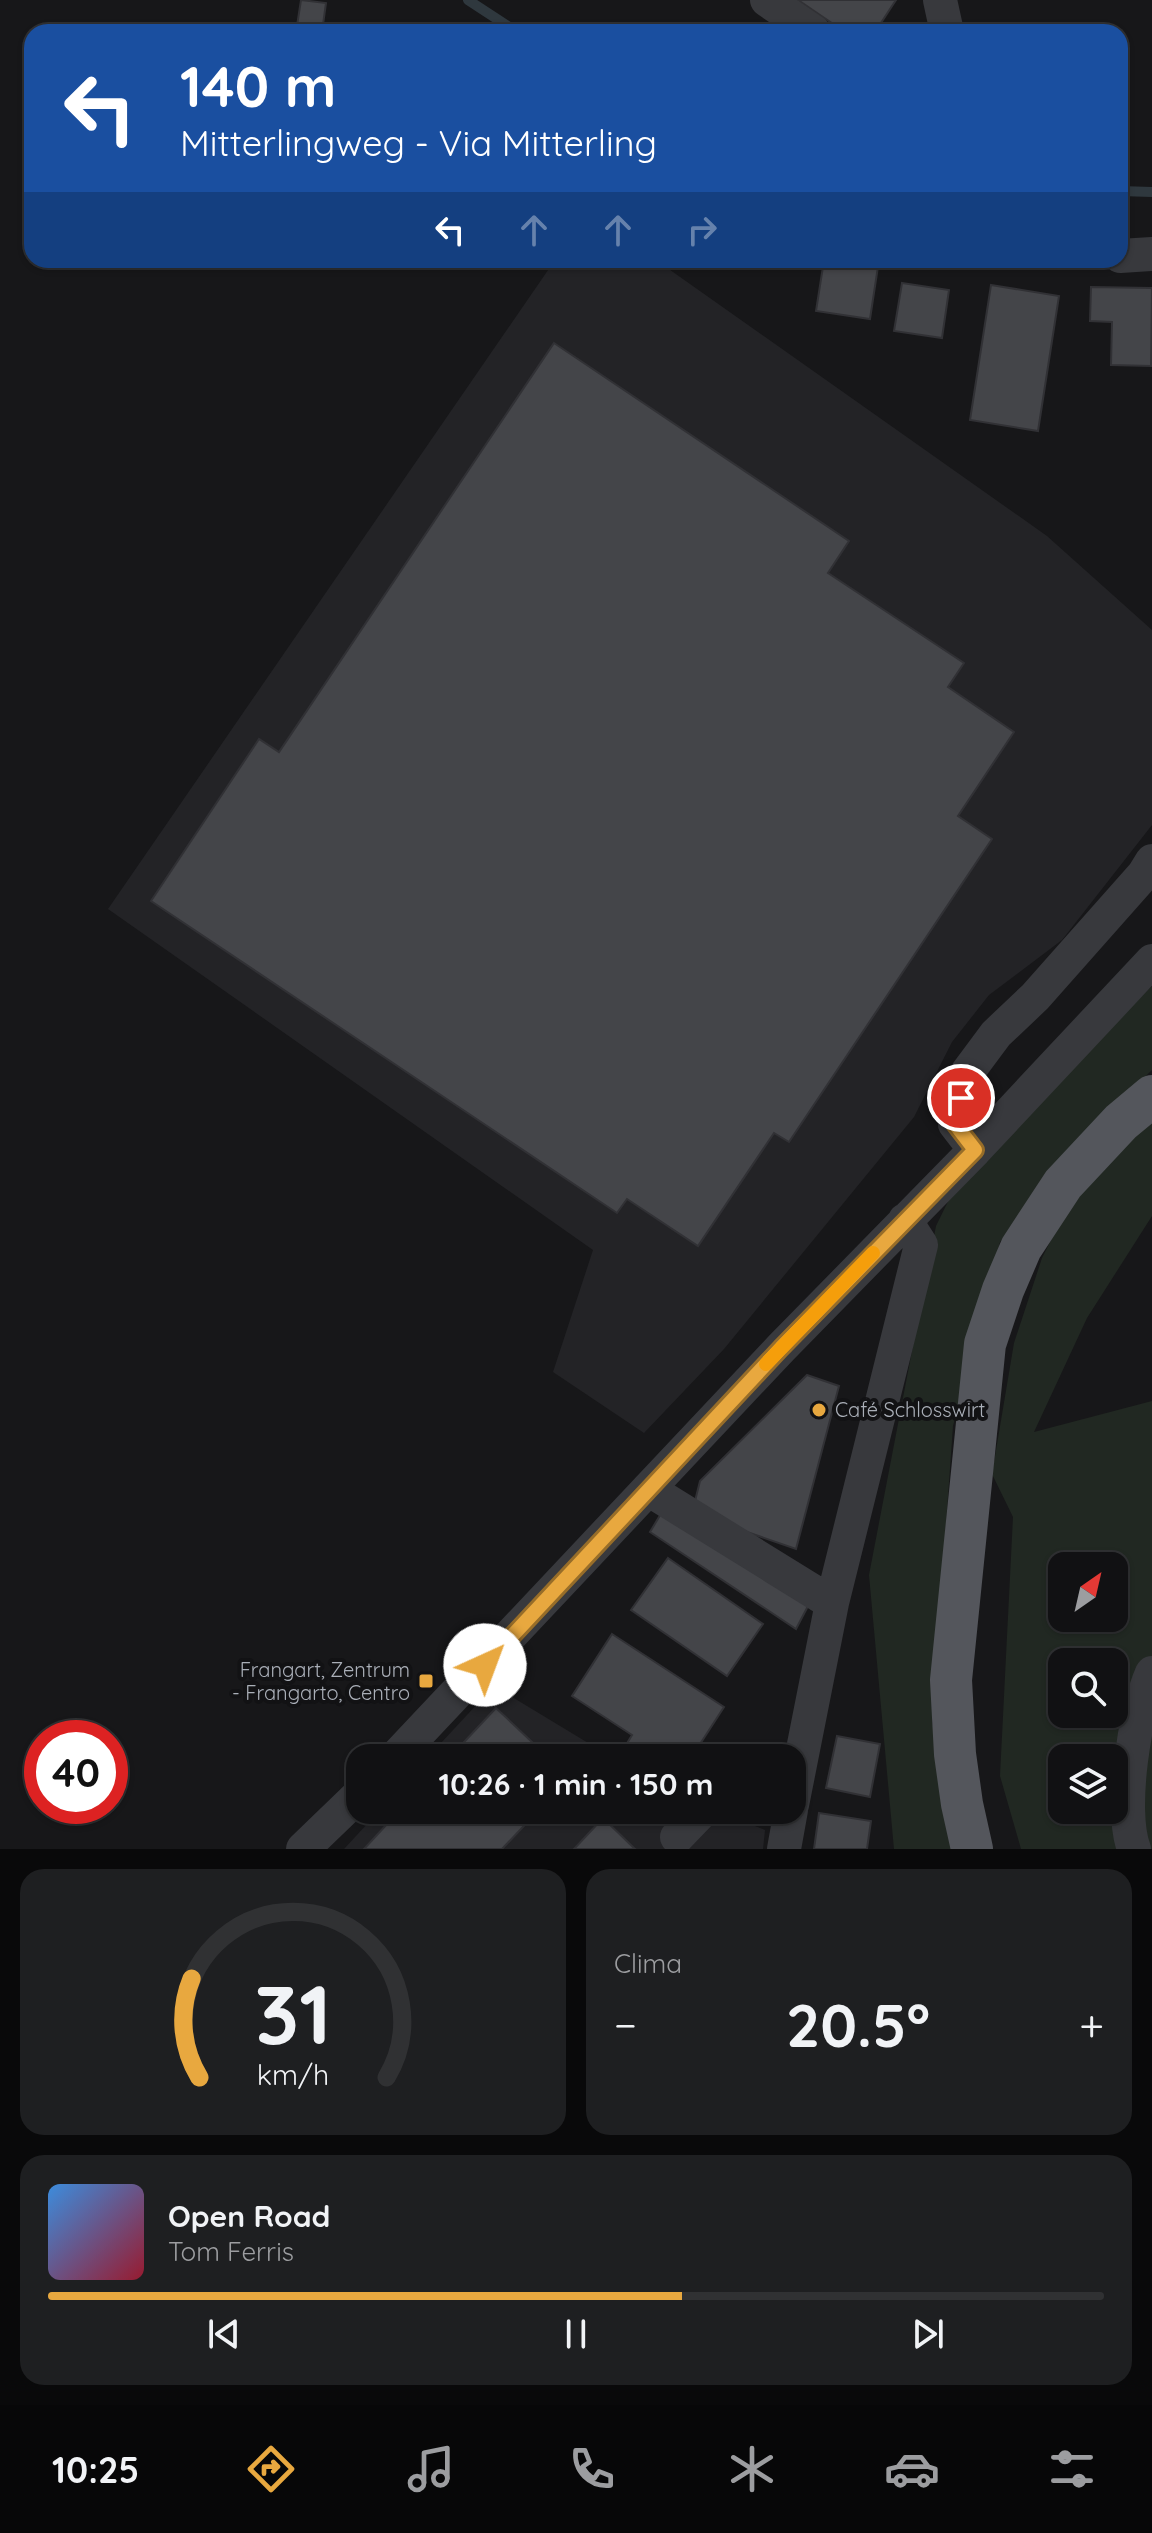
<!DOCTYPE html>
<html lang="it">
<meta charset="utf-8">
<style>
body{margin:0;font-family:Quicksand,sans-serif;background:#1e1f21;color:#f1f3f6;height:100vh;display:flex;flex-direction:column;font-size:30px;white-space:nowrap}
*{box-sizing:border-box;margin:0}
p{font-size:26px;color:#9c9da0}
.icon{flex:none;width:44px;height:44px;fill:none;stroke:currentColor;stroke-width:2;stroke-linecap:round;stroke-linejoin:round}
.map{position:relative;height:1849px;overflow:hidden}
.side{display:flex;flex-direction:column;gap:20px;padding:20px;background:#09090a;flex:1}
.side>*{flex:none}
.hud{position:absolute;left:24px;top:24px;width:1104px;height:244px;border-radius:24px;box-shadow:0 2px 6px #0004,0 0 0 2px #303133;background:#1a4fa0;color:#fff;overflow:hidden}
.needle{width:52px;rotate:34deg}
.tools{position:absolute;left:1048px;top:1552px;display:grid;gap:16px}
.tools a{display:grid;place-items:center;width:80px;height:80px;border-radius:16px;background:#111113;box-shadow:0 2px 6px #0004,0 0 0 2px #303133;font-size:40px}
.speed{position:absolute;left:24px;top:1720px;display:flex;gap:16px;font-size:40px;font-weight:700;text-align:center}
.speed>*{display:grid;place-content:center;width:104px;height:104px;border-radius:50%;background:#111113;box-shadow:0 2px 6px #0004,0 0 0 2px #303133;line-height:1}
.speed .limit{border:12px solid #d22;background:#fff;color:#111}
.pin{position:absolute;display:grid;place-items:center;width:68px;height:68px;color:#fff;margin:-34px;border:4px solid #fff;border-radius:50%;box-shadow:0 2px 8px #0007}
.me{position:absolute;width:88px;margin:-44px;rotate:43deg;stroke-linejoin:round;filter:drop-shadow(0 0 6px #0008)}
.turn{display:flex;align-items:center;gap:28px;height:168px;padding:0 24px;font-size:36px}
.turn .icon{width:104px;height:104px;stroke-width:2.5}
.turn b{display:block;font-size:56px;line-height:68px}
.lanes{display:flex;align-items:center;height:76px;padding:0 24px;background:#0003;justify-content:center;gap:40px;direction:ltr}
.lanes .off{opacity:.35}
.big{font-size:60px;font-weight:700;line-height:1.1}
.side .card{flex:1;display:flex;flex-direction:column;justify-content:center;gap:12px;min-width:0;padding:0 28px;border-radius:24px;background:#1e1f21}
.side .dial{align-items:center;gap:0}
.dial svg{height:208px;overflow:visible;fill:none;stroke:#303133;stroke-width:7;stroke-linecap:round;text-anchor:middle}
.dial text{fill:#f1f3f6;stroke:none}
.song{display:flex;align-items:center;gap:24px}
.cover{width:96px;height:96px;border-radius:12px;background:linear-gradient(135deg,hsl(210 70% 55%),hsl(350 70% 35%))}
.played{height:8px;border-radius:4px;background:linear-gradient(90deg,#e8a83f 60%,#303133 60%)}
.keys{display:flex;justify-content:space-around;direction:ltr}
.heat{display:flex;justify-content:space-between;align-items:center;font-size:44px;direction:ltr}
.side .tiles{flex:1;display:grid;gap:20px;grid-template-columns:1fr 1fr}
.card:last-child{grid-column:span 2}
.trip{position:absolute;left:346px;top:1744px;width:460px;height:80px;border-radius:24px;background:#111113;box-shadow:0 2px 6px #0004,0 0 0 2px #303133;font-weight:700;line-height:80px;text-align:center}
.dock{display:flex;height:128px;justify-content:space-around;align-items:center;background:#070708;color:#9c9da0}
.dock .icon{width:56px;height:56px}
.dock .selected{color:#e8a83f}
.dock b{font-size:36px;color:#f1f3f6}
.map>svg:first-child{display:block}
</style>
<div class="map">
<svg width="1152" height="1849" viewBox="0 0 1152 1849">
<rect width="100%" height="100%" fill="#171719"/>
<!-- built -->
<path fill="#232326" d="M 555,260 L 656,260 L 1047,536 L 1152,630 L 1152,825 L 1062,940 L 989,995 L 952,1042 L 914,1117 L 724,1349 L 644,1433 L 553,1372 L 593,1250 L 108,909 Z
M 494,1686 L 613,1758 L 427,1758 Z
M 380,1810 L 713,1810 L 765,1830 L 763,1849 L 344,1849 Z"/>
<!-- green -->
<path fill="#212822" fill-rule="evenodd" d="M 1152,986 L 1152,1070 L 1069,1150 L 1000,1242 L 953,1426 L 932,1722 L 962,1849 L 894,1849 L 869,1575 L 936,1226 L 963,1171 Z
M 1152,1119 L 1152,1216 L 1087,1318 L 1034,1432 L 1152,1401 L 1152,1849 L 1021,1849 L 1000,1776 L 1013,1517 L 992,1474 L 1014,1343 L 1042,1258 L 1082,1178 ZM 1062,1566 L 1114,1566 L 1114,1618 L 1062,1618 ZM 1062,1662 L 1114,1662 L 1114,1714 L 1062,1714 ZM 1062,1758 L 1114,1758 L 1114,1810 L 1062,1810 Z"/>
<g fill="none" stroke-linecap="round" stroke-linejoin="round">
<!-- stream -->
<path stroke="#2f383e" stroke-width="10" d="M 468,0 L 517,32
M 1120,191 L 1152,192"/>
</g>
<!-- building -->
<path fill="#444549" stroke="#313135" stroke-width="2" d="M 301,0 L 326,3 L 322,32 L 296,32 Z
M 798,0 L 896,0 L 875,32 L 845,32 Z
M 824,260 L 879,260 L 870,319 L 816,311 Z
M 902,283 L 949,290 L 942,338 L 894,331 Z
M 991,285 L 1059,296 L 1038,431 L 970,420 Z
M 1091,287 L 1152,288 L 1151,366 L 1111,365 L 1112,322 L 1090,321 Z
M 554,343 L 849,541 L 828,573 L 964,663 L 948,687 L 1014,732 L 958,816 L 992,839 L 789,1142 L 774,1133 L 698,1246 L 627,1199 L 617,1213 L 151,901 L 259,739 L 279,752 Z
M 807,1375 L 839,1386 L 796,1549 L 692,1513 L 700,1481 Z
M 662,1512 L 808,1606 L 796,1629 L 650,1532 Z
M 668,1558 L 763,1624 L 727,1676 L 631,1610 Z
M 612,1634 L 724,1707 L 691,1758 L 635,1758 L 623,1750 L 632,1735 L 572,1696 Z
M 496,1708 L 549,1758 L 449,1758 Z
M 837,1736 L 880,1744 L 870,1797 L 826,1788 Z
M 400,1810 L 539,1810 L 502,1849 L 364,1849 Z
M 819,1813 L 871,1821 L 867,1849 L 814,1849 Z
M 603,1818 L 635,1849 L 574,1849 Z"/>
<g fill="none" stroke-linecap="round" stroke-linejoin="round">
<!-- minor -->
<path stroke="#38393d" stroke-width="34" d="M 767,0 L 814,32
M 940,0 L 947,32
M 1120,256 L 1152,254
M 975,1150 L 955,1124 L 967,1073 L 996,1034 L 1035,997 L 1144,874 L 1152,861
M 648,1489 L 832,1603
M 395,1758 L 781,1348 L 975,1150 L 1152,961
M 792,1805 L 832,1603 L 921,1245 L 905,1220
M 677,1837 L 703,1810
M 303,1849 L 360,1794
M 784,1849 L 791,1810
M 1134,1849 C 1119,1810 1135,1711 1152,1673"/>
<!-- major -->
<path stroke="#54565c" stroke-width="42" d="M 972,1849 L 962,1804 L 955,1754 L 951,1680 L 985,1344 L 1003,1290 L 1021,1248 L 1063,1184 L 1121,1122 L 1152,1096"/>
</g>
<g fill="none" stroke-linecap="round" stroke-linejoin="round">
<!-- route casing -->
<g stroke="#976d29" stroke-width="20">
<path id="route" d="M 485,1665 L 781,1348 L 975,1150 L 955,1124 L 961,1098"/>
</g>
<!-- route -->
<use href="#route" stroke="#e8a83f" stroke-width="14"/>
<!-- slow -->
<path stroke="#f59e0b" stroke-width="14" d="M 766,1364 L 873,1253"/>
</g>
<!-- markers -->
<g fill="#e8a83f" stroke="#121214" stroke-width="3">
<circle cx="819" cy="1410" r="8"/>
<rect x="418" y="1673" width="16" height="16" rx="4"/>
</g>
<g text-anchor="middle" stroke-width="8" stroke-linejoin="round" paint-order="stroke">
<!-- poi labels -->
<g font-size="20" fill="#aaafb8" stroke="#121214" text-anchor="start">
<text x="835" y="1417">Café Schlosswirt</text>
<text x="410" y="1677" text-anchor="end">Frangart, Zentrum<tspan x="410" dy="23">- Frangarto, Centro</tspan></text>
</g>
</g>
</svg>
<div class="tools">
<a><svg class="needle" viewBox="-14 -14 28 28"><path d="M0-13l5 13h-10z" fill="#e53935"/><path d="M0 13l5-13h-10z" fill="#9c9da0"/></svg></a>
<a><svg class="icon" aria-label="search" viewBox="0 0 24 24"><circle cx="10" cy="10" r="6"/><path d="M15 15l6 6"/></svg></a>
<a><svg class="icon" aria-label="layers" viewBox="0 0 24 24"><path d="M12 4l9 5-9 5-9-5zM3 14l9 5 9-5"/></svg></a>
</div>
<div class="speed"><div class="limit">40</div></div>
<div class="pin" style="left:961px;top:1098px;background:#d93025"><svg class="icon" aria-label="arrive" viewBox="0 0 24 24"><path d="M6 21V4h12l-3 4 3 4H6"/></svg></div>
<svg class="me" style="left:485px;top:1665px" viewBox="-20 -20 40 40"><circle r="19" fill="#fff"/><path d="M0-13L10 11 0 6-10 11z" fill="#e8a83f"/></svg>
<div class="trip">10:26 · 1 min · 150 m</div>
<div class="hud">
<div class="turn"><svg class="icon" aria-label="left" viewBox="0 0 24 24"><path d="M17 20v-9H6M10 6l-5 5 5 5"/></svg><div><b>140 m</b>Mitterlingweg - Via Mitterling</div></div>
<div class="lanes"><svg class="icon" aria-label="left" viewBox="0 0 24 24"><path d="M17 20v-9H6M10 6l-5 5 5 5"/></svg><svg class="icon off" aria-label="ahead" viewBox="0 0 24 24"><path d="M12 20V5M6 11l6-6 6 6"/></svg><svg class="icon off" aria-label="ahead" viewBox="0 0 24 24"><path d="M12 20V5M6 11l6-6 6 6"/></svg><svg class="icon off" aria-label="right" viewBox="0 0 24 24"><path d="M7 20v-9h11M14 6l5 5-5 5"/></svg></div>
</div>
</div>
<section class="side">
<div class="tiles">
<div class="card dial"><svg viewBox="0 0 100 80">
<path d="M14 69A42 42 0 1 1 86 69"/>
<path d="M14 69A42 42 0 0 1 11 31" stroke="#e8a83f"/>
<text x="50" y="56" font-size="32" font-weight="700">31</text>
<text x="50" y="72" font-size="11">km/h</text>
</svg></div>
<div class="card"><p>Clima</p>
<div class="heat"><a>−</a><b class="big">20.5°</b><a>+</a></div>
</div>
<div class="card">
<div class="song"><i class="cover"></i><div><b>Open Road</b><p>Tom Ferris</p></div></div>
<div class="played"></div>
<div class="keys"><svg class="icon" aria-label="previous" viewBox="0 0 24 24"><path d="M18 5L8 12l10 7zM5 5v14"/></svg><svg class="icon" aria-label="pause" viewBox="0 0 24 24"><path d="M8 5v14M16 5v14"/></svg><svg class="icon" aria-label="next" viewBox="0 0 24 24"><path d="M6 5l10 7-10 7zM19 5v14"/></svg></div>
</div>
</div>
</section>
<nav class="dock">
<b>10:25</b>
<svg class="icon selected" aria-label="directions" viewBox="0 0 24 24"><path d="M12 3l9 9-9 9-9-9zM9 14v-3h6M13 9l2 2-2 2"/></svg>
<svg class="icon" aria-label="music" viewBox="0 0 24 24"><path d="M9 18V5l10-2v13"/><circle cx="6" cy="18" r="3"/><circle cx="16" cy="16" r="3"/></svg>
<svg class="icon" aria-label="phone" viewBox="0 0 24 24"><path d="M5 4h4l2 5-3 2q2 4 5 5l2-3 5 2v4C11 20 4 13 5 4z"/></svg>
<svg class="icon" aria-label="climate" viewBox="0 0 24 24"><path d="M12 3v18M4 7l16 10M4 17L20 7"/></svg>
<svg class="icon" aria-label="car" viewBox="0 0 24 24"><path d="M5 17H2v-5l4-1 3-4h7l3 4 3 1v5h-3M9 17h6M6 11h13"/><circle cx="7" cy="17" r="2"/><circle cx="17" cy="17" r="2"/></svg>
<svg class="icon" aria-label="filters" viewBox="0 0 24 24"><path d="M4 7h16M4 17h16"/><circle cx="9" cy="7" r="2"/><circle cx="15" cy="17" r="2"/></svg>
</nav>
